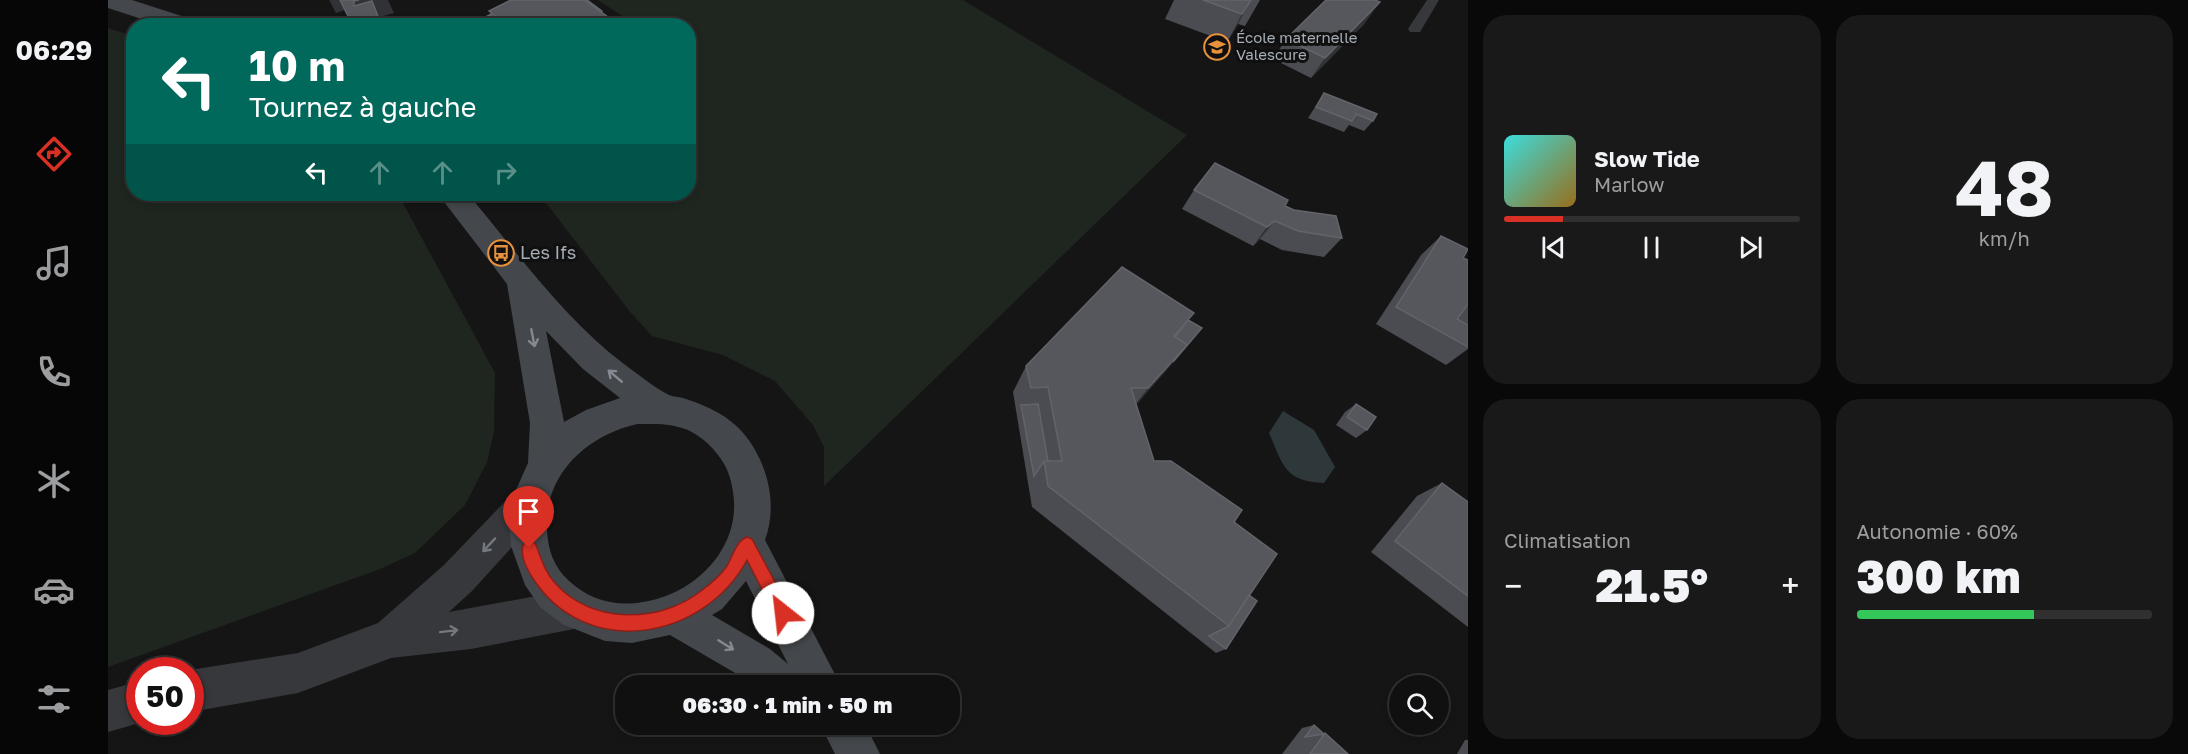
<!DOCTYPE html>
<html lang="fr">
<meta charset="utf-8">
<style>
body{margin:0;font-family:"Golos Text",sans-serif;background:#191919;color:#f1f3f6;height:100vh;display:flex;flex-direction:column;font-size:22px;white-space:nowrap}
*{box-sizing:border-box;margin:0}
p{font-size:20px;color:#9c9d9f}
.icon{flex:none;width:33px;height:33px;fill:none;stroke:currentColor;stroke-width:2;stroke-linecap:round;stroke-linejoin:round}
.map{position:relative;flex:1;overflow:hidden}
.sheet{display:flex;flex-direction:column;gap:15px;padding:15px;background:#090909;width:720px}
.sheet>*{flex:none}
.guide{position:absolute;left:18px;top:18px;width:570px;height:183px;border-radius:24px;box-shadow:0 3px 9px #0003,0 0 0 2px #303030;background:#00695c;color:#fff;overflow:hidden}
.tools{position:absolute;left:1281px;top:675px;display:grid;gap:12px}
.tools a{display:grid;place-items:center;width:60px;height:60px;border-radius:50%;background:#101010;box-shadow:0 3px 9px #0003,0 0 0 2px #303030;font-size:30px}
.speed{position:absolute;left:18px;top:657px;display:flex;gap:12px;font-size:30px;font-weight:700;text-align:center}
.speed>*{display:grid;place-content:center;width:78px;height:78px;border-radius:50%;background:#101010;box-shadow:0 3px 9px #0003,0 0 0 2px #303030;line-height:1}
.speed .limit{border:9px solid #d22;background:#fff;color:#111}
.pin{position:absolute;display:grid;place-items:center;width:51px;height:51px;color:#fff;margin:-62px -26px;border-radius:50% 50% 50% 0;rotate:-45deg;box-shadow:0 0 6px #0007}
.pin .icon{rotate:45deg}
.me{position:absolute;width:66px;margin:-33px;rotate:331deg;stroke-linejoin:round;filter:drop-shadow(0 0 4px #0008)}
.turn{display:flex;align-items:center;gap:21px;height:126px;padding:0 24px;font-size:27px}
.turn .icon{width:78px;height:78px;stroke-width:2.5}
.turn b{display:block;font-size:42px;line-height:51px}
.lanes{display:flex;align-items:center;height:57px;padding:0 24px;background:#0003;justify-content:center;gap:30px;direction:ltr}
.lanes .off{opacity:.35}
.big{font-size:45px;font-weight:800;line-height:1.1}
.sheet .tile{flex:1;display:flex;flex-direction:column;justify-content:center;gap:9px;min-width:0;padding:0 21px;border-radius:24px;background:#191919}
.sheet .dial{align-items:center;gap:0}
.dial b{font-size:78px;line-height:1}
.song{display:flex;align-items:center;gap:18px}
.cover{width:72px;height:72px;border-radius:9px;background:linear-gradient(135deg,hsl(180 70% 55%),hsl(40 70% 35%))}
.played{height:6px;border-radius:3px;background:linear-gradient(90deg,#d93025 20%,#303030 20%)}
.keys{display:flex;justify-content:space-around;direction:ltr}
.heat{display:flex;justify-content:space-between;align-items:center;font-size:33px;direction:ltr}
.charge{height:9px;border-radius:4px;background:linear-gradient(90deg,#34c759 60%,#303030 0)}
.sheet .tiles{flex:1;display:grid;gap:15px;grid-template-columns:repeat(2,1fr)}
.trip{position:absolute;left:507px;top:675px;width:345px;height:60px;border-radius:24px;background:#101010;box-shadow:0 3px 9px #0003,0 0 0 2px #303030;font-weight:800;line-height:60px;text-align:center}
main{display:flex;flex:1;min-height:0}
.tabs{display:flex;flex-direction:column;width:108px;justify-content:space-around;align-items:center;background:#060606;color:#9c9d9f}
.tabs .icon{width:42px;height:42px}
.tabs .current{color:#d93025}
.tabs b{font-size:27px;color:#f1f3f6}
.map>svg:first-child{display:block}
</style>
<main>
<nav class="tabs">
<b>06:29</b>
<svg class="icon current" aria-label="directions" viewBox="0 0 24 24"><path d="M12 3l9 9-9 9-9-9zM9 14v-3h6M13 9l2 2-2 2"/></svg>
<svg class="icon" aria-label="music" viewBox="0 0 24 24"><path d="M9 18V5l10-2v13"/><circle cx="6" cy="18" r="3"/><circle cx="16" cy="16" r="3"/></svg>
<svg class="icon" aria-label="phone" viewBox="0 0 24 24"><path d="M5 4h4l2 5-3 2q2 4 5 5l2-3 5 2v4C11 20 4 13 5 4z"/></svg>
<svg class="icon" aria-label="climate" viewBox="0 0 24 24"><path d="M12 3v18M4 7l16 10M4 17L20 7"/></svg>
<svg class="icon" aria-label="car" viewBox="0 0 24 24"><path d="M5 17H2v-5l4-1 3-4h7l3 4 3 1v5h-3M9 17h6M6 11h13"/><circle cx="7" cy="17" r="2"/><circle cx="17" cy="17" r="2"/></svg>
<svg class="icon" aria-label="filters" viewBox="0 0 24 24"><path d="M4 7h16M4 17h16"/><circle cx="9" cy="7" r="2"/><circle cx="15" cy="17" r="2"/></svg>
</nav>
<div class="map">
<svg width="1360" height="754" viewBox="0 0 1360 754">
<rect width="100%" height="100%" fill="#151516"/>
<!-- green -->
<path fill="#1f261f" d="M 490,0 L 855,0 L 1079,135 L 716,486 L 716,447 L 705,425 L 667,381 L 615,355 L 544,336 L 523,313 L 431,194 L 580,194 L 580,26 L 528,25 Z
M 0,28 L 25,36 L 26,194 L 290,194 L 387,373 L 386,432 L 379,462 L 357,505 L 307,553 L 272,569 L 0,667 Z"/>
<!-- water -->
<path fill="#2e383b" d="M 1175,411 L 1206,430 L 1227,467 L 1216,483 C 1177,482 1175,465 1161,433 Z"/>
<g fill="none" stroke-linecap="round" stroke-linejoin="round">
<!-- lane -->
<path fill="#36383b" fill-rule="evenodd" d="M 1319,0 L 1331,0 L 1312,32 L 1302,32 L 1300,29 Z"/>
<!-- street -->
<path fill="#36383b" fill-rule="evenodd" d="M 421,485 L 434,490 L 439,502 L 434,514 L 364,591 L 341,612 L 466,589 L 480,595 L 486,609 L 480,623 L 466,629 L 363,649 L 283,658 L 190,693 L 82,712 L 82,670 L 190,653 L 270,623 L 336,565 L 408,490 Z
M 32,681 L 32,722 L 35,722 L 0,732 L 0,690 Z"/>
<!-- secondary -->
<path fill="#44474b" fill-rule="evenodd" d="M 0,0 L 24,0 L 89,21 L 93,26 L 55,26 L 0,8 Z
M 330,194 L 360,194 C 409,252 455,318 516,364 C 530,374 545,387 561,395 C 566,397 573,397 578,399 C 600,406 621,416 636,434 C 660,463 670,505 657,540 L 733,686 L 643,686 L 634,677 L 562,635 L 524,643 L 497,641 L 454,624 L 432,607 L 417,585 L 403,546 L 401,520 L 407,492 L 420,463 L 422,423 L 399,284 ZM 438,331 L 475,369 L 512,398 L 478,410 L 456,422 ZM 529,424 C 544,424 560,423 574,428 C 588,432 601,443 610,455 C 619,466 623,478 625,492 C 634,547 588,594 535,602 C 507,607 481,600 460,580 C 446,567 440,550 439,531 C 435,475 478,436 529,424 ZM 638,581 L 680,664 L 662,649 L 604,615 L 614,609 Z
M 712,724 L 757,724 L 772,754 L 727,754 Z"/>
</g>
<!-- wall -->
<path fill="#4b4c51" d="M 1066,0 L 1152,0 L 1137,26 L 1130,24 L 1119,42 L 1057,19 Z
M 381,11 L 494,11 L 495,13 L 512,26 L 369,26 L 368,22 L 383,14 Z
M 1257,23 L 1203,78 L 1165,59 L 1178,39 Z
M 1216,93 L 1265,121 L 1256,131 L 1241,125 L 1236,132 L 1200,118 Z
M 1086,190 L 1177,206 L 1234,238 L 1216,257 L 1174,250 L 1152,239 L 1145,246 L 1074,209 Z
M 1333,236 L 1355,258 L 1360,260 L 1360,349 L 1338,365 L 1268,324 L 1313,255 Z
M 1080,320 L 1094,328 L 1028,404 L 1046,461 L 1126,522 L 1141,595 L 1118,649 L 1108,653 L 924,507 L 905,392 L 918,366 Z
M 1248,404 L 1259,430 L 1248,438 L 1228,425 L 1237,412 Z
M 1334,483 L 1360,502 L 1360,627 L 1263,552 L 1309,496 Z
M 1206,725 L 1216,734 L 1217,733 L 1240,754 L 1174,754 L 1194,728 Z
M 1357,740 L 1360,740 L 1360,754 L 1349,754 Z"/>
<!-- shaded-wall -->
<path fill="#313235" d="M 221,0 L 232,0 L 237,10 L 228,13 Z
M 251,0 L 280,0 L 286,13 L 272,17 L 276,26 L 247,26 L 246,1 Z
M 1143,0 L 1130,24 L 1119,42 L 1134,14 Z
M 1272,2 L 1257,23 L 1203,78 L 1217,58 Z
M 1167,221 L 1152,239 L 1145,246 L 1159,227 Z
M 1094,328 L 1058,371 L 1020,414 L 1040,388 Z"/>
<!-- building -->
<path fill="#55575c" stroke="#62646a" stroke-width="1.5" d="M 232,0 L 251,0 L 246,1 L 246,6 L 264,1 L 271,19 L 245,26 Z
M 403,0 L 477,0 L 512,26 L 389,26 L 395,22 L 381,11 Z
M 477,0 L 479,0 L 494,11 L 493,12 Z
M 1095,0 L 1143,0 L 1134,14 Z
M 1218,0 L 1267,0 L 1272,2 L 1217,58 L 1178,39 Z
M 383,14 L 387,26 L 372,26 L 368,22 Z
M 1216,93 L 1269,114 L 1265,121 L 1248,114 L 1244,121 L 1208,107 Z
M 1107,163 L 1180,200 L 1177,206 L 1186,210 L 1228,216 L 1234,238 L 1190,231 L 1167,221 L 1159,227 L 1086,190 Z
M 1333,236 L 1360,249 L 1355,258 L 1360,260 L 1360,304 L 1349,319 L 1360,325 L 1360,347 L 1288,307 Z
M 1014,267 L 1086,313 L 1066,336 L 1079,345 L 1040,388 L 1023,388 L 1046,461 L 1063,461 L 1134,510 L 1126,522 L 1169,554 L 1121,626 L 940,486 L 936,461 L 954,461 L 940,387 L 923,388 L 918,366 Z
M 1080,320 L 1094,328 L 1065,362 L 1079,345 L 1067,337 Z
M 930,404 L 940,461 L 936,461 L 926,476 L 913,405 Z
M 1248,404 L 1268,417 L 1259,430 L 1239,417 Z
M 1334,483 L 1360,502 L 1360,596 L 1287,541 Z
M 1141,595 L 1149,601 L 1118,649 L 1101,636 L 1121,626 Z
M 1206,725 L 1216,734 L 1197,737 Z
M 1217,733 L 1240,754 L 1202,754 Z"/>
<!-- one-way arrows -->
<defs><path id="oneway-shaft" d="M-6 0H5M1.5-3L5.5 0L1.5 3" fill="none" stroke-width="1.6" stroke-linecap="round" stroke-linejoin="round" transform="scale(1.5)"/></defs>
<g stroke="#848a91">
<use href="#oneway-shaft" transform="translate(425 338) rotate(79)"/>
<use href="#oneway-shaft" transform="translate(507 376) rotate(-140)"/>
<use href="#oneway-shaft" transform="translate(618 645) rotate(32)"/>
</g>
<g stroke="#74797f">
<use href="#oneway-shaft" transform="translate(381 545) rotate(133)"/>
<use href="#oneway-shaft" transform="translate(341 631) rotate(-7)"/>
</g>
<!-- route -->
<path fill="#d93025" stroke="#8d1f18" stroke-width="1.5" d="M 639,537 L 644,539 L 681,608 L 683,613 L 681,619 L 675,621 L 669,619 L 639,560 C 595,641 477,661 424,577 C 418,567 411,554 416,543 L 421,541 L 427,543 C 433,557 436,571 447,583 C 483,624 551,624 593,591 C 601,585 613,575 619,566 C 625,556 628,541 639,537 Z"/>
<!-- icons -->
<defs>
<g id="school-ring" transform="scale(1.35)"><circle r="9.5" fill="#101011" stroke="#e7913c" stroke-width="1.5"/><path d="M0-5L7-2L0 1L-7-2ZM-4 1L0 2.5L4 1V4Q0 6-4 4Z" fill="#e7913c"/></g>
<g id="bus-ring" transform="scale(1.35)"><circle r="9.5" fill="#101011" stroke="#e7913c" stroke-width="1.5"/><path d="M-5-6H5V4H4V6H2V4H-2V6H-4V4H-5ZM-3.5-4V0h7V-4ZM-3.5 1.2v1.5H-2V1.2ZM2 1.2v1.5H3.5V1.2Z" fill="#e7913c"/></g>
</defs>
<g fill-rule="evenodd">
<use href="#school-ring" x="1109" y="47"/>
<use href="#bus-ring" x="393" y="253"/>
</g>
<g text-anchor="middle" stroke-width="6" stroke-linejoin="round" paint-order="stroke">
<!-- far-poi labels -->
<g font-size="15" fill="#a7aeb6" stroke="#101011" text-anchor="start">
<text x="1128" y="43">École maternelle<tspan x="1128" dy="17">Valescure</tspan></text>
</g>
<!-- poi labels -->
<g font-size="18" fill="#a7aeb6" stroke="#101011" text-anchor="start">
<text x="412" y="259">Les Ifs</text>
</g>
</g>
</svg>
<div class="tools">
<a><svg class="icon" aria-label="search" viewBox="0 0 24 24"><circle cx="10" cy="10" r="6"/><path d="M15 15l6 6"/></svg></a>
</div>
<div class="speed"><div class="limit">50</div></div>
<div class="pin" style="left:421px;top:548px;background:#d93025"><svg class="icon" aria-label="arrive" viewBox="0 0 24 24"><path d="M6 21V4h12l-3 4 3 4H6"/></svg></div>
<svg class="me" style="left:675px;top:613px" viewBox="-20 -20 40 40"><circle r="19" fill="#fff"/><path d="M0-13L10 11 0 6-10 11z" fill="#d93025"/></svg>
<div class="trip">06:30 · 1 min · 50 m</div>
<div class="guide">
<div class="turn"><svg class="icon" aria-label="left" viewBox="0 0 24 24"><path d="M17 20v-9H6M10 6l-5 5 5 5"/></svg><div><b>10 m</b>Tournez à gauche</div></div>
<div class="lanes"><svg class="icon" aria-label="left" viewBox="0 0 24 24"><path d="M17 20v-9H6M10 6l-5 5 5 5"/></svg><svg class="icon off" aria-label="ahead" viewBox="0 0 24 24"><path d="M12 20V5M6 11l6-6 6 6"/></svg><svg class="icon off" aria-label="ahead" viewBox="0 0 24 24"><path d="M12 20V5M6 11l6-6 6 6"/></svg><svg class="icon off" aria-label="right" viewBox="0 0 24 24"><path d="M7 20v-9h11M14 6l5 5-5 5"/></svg></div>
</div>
</div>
<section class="sheet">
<div class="tiles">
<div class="tile">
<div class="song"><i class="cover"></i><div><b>Slow Tide</b><p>Marlow</p></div></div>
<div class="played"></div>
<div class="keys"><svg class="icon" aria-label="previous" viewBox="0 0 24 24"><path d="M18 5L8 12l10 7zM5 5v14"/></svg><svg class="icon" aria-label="pause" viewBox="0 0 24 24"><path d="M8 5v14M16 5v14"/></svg><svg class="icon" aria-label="next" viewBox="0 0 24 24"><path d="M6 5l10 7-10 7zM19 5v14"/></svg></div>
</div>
<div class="tile dial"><b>48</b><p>km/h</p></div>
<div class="tile"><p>Climatisation</p>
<div class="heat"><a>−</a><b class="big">21.5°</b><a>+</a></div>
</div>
<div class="tile"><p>Autonomie · 60%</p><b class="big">300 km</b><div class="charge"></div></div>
</div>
</section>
</main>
